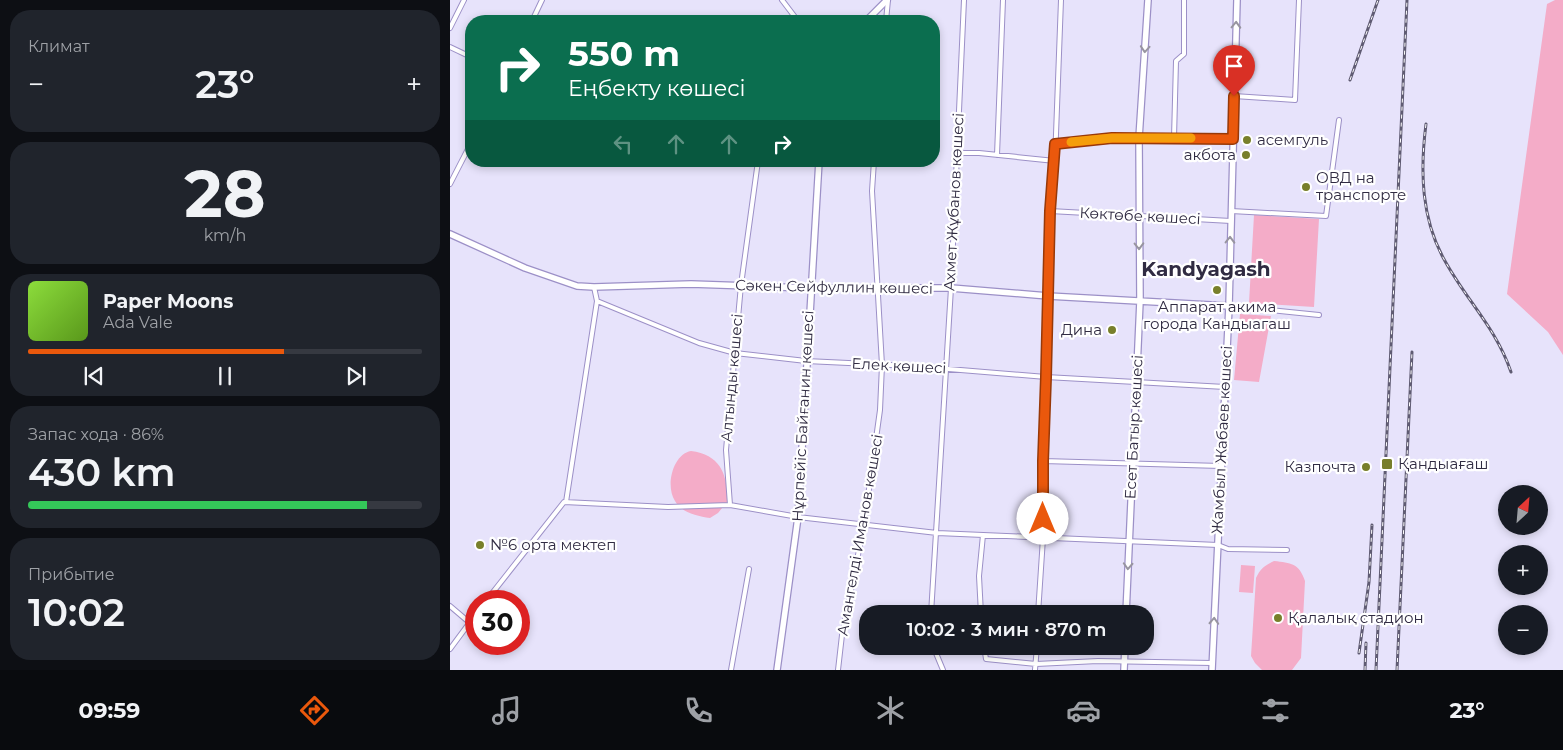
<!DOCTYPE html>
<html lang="ru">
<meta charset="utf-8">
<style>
body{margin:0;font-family:Montserrat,sans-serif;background:#20242c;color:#f1f3f6;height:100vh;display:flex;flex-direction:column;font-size:19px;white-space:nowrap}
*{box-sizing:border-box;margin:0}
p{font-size:16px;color:#9ea1a6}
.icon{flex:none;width:28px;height:28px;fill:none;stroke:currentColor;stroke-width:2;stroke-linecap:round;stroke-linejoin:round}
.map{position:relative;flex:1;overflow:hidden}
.sheet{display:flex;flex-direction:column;gap:10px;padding:10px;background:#0d0f14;width:450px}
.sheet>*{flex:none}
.hud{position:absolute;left:15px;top:15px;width:475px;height:152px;border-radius:20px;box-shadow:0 2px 8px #0003;background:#0b6e4f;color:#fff;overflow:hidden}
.needle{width:32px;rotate:26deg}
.tools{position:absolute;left:1048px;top:485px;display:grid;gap:10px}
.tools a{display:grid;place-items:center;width:50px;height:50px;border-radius:50%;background:#171b24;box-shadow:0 2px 8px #0003;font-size:25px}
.speed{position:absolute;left:15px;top:590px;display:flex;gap:10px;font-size:25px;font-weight:700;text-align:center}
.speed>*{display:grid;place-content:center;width:65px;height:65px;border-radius:50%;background:#171b24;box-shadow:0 2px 8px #0003;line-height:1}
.speed .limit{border:8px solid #d22;background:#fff;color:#111}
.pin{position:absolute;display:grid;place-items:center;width:42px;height:42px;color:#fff;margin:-51px -21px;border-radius:50% 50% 50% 0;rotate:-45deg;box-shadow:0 0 5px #0007}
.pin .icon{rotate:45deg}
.me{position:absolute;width:55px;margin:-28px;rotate:0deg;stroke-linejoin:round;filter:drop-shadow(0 0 4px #0008)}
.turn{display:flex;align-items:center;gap:18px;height:105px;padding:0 20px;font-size:22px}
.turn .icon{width:65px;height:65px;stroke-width:2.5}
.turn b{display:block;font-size:35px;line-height:42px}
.lanes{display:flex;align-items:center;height:48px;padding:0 20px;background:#0003;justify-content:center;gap:25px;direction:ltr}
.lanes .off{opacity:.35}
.big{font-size:38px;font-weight:600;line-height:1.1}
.sheet .tile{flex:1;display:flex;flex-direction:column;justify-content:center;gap:8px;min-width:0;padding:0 18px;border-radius:20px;background:#20242c}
.sheet .dial{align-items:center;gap:0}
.dial b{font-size:65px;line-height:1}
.song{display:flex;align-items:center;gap:15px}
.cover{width:60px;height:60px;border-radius:8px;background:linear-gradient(135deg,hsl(90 70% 55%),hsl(90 70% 35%))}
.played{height:5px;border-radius:2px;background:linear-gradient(90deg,#ea580c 65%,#363941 65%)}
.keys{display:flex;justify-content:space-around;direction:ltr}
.heat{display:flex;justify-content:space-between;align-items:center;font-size:28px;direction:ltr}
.charge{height:8px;border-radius:4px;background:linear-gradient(90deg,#34c759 86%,#363941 0)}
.trip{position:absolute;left:409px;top:605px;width:295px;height:50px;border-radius:20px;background:#171b24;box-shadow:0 2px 8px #0003;font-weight:600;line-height:50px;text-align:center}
.tabs{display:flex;height:80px;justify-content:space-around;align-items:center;background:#090b0e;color:#9ea1a6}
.tabs .icon{width:35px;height:35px}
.tabs .selected{color:#ea580c}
.tabs b{font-size:22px;color:#f1f3f6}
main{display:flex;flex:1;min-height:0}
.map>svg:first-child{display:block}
</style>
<main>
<section class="sheet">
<div class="tile"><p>Климат</p>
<div class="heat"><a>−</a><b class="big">23°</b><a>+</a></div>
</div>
<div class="tile dial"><b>28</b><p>km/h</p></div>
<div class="tile">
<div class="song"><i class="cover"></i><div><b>Paper Moons</b><p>Ada Vale</p></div></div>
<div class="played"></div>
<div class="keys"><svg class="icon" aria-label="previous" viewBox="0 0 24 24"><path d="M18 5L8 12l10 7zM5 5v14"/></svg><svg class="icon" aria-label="pause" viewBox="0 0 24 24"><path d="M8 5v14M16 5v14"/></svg><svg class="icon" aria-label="next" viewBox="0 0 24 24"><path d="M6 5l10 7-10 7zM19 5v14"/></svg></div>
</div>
<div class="tile"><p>Запас хода · 86%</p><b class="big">430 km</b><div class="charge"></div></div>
<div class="tile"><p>Прибытие</p><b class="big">10:02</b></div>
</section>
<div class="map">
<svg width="1113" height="670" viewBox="0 0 1113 670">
<rect width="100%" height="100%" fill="#e7e3fb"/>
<!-- green -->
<path fill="#f4acc8" d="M 1105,0 L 1113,0 L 1113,355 L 1098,332 L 1057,294 L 1097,4 Z
M 804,215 L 869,219 L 864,307 L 799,303 Z
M 790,314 L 821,316 L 809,382 L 784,380 Z
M 241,451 C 271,455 278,475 277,502 L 268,513 L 260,518 C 247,516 232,513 225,501 C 215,486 223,454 241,451 Z
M 824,561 C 841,563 849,563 855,581 L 851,658 L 842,670 L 812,670 L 805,663 L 801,656 L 806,578 C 810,569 815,565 824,561 Z
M 791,565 L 805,566 L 803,593 L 789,592 Z"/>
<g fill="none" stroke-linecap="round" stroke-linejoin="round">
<!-- street casing -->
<g stroke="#9c90c7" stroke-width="6">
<path id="street" d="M 332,0 L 348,21
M 82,21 L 92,0
M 436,21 L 438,0
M 0,28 L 14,0
M 0,47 L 21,57
M 784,96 L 845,100 L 849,0
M 724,138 L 726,61 L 734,54 L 734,0
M 605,144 L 663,138 L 783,139
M 506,153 L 529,153 L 605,161
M 547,155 L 553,0
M 0,184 L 21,143
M 600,211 L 781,221
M 781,211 L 876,216 L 889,120
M 144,287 L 147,301 L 249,343 L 285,353 L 356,361 L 462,366 L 596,377 L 775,387
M 779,306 L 869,315
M 593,461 L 771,466
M 116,502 L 147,301
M 280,505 L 276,450 L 291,285 L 308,161
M 36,601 L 114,502 L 218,507 L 280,505 L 348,517 L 487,533 L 768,545 L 778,549 L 837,550
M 0,606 L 20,623
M 481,614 L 501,288 L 514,0
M 531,614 L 529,576 L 533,535
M 588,614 L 593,538 L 593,461 L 599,220 L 605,161 L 611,0
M 483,646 L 493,670
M 534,646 L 536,659 L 586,664 L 648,661 L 762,663
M 0,649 L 26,614
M 281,670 L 299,569
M 388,670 L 392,635 L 414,525 L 430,410 L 432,365 L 422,191 L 424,161
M 585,670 L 587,646"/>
</g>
<!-- secondary casing -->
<g stroke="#9c90c7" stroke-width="8">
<path id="secondary" d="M 416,21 L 437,0
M 0,234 L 75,268 L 127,286 L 144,287 L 241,284 L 360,288 L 501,288 L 598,296 L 779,306
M 676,614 L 690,301 L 689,138 L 698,0
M 327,670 L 348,517 L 369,161
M 674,670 L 675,646
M 762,670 L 779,306 L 787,0"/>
</g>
<!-- street -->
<use href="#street" stroke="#fff" stroke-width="4"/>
<!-- secondary -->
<use href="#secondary" stroke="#fff" stroke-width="5.5"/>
<!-- rail casing -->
<g stroke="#5f5b72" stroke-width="3">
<path id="rail" d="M 900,80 L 928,0
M 976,124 C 970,171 971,219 995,261 C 1017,301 1046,328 1061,372
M 909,653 L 919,582 L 922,525
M 915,670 L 916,643
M 926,670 L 957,0
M 947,670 L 962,352"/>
</g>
<!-- rail -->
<use href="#rail" stroke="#fff" stroke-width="1" stroke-dasharray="4" stroke-linecap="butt"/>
</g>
<!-- one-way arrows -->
<defs><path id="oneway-chevron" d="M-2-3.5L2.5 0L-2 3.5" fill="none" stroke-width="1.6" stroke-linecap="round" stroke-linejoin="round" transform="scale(1.25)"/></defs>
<g stroke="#9895a0">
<use href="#oneway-chevron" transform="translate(786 25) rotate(-88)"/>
<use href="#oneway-chevron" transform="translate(695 49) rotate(94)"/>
<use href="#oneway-chevron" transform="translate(780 240) rotate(-89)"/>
<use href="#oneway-chevron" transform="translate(689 246) rotate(89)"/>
<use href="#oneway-chevron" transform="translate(678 566) rotate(93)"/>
<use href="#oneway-chevron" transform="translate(764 621) rotate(-87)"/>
</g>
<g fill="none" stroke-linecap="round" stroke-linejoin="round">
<!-- route casing -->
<g stroke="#983908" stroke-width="12">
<path id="route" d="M 593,519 L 593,461 L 596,377 L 600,211 L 605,144 L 662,138 L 783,139 L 784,96"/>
</g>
<!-- route -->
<use href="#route" stroke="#ea580c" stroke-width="9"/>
<!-- slow -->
<path stroke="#f59e0b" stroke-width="9" d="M 621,142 L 662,138 L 741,138"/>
</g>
<!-- markers -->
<g fill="#787f2b" stroke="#fff" stroke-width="2">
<circle cx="797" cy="140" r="5"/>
<circle cx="796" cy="155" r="5"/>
<circle cx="856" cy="187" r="5"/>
<circle cx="767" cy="290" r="5"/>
<circle cx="662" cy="330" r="5"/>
<rect x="931" y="458" width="12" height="12" rx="2.5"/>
<circle cx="916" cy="467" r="5"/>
<circle cx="30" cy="545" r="5"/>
<circle cx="828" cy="618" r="5"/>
</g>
<g text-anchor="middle" stroke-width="4.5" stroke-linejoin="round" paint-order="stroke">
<!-- poi labels -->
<g font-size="15" fill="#302b42" stroke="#fff" text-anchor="start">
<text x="807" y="145">асемгуль</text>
<text x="786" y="160" text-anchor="end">акбота</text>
<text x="866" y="183">ОВД на<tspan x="866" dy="17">транспорте</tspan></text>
<text x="767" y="312" text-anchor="middle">Аппарат акима<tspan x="767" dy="17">города Кандыагаш</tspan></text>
<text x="652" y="335" text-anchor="end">Дина</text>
<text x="948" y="469">Қандыағаш</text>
<text x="906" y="472" text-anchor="end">Казпочта</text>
<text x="40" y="550">№6 орта мектеп</text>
<text x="838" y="623">Қалалық стадион</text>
</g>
<!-- street labels -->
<g font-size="15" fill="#302b42" stroke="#fff">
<text transform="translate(504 202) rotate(-87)" y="5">Ахмет Жұбанов көшесі</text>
<text transform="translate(690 216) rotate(3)" y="5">Көктөбе көшесі</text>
<text transform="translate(384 287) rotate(1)" y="5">Сәкен Сейфуллин көшесі</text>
<text transform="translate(449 366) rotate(3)" y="5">Елек көшесі</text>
<text transform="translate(282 378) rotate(-85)" y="5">Алтынды көшесі</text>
<text transform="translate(353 416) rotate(-87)" y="5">Нұрпейіс Байғанин көшесі</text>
<text transform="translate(684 427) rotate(-87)" y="5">Есет Батыр көшесі</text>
<text transform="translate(772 440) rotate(-87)" y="5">Жамбыл Жабаев көшесі</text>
<text transform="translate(410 535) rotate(-80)" y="5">Амангелді Иманов көшесі</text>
</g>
<!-- district labels -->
<g font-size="20" font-weight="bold" fill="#302b42" stroke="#fff">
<text x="756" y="276">Kandyagash</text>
</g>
</g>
</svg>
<div class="tools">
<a><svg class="needle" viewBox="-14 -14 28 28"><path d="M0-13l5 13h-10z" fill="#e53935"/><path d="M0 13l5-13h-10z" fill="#9ea1a6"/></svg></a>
<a>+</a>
<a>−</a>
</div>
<div class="speed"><div class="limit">30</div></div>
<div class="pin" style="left:784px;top:96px;background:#d93025"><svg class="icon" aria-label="arrive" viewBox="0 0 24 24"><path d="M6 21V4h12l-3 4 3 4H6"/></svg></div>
<svg class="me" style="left:593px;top:519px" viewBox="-20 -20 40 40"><circle r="19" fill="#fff"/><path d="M0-13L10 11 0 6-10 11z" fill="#ea580c"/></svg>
<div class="trip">10:02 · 3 мин · 870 m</div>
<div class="hud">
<div class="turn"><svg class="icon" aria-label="right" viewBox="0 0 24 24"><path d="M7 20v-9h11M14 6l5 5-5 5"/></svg><div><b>550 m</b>Еңбекту көшесі</div></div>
<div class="lanes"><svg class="icon off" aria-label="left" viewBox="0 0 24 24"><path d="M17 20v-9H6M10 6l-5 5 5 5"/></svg><svg class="icon off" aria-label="ahead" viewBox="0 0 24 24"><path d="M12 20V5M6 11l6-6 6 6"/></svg><svg class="icon off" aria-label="ahead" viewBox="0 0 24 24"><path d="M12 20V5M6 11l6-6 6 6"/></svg><svg class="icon" aria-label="right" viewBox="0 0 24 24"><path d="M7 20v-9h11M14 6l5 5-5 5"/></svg></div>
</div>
</div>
</main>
<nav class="tabs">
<b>09:59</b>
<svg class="icon selected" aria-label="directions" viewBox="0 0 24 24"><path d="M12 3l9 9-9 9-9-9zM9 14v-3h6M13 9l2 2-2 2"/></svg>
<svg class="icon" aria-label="music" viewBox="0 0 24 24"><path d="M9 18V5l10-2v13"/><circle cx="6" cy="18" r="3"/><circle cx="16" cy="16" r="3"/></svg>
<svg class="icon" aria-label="phone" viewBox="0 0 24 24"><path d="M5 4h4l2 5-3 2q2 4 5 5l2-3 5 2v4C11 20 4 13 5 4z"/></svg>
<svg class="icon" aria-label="climate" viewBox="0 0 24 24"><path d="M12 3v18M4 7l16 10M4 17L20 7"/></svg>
<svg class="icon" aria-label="car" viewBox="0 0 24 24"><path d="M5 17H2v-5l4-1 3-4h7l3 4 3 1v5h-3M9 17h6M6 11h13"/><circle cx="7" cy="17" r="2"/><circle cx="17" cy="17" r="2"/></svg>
<svg class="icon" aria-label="filters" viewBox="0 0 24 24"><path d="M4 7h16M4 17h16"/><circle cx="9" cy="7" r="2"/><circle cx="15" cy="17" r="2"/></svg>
<b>23°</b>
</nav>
